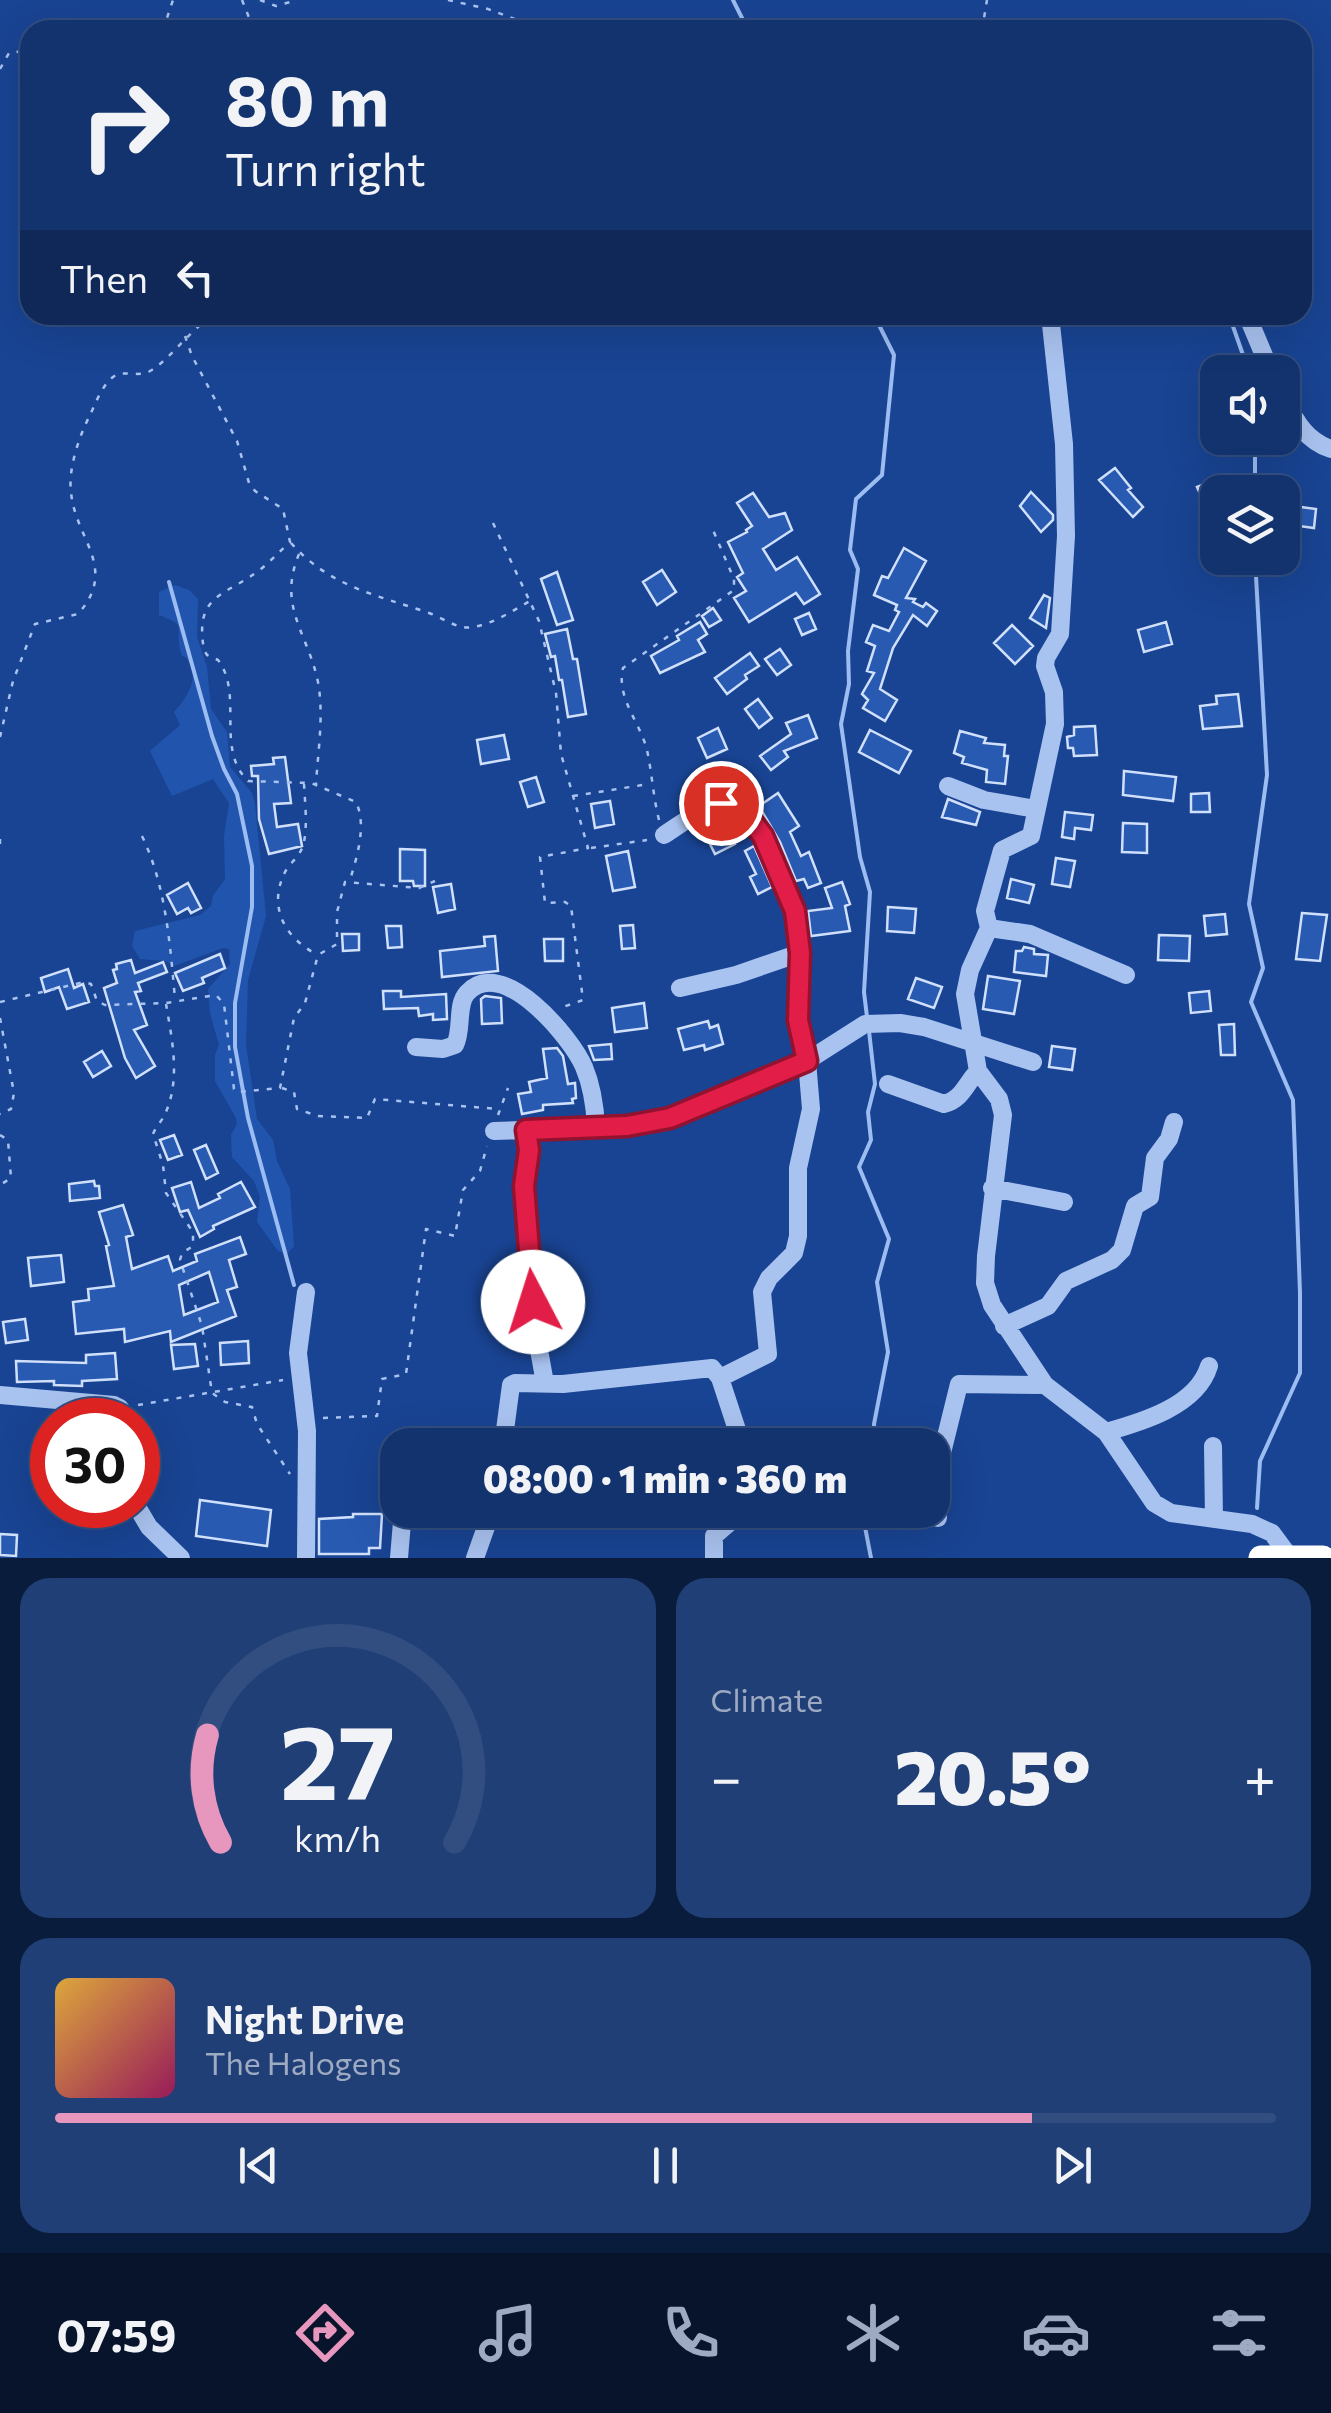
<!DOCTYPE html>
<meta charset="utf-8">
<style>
body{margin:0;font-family:Commissioner,sans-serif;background:#203f76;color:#f1f3f6;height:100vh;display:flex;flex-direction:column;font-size:38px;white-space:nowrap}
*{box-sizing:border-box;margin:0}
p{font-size:32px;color:#9daac2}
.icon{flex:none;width:55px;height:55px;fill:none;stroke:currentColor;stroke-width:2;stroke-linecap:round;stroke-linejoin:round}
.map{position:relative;height:1558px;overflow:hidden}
.side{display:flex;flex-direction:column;gap:20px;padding:20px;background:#0a1c3c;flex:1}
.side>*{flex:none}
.guide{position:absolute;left:20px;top:20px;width:1292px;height:305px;border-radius:30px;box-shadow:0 10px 40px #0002,0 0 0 2px #324e81;background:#13336e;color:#f1f3f6;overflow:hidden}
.buttons{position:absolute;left:1200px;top:355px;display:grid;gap:20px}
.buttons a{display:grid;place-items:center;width:100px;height:100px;border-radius:20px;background:#13336e;box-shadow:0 10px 40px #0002,0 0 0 2px #324e81;font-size:50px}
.speed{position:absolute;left:30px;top:1398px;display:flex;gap:20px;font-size:50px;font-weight:700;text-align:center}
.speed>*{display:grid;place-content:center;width:130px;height:130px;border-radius:50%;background:#13336e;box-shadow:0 10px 40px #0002,0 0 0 2px #324e81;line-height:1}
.speed .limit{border:15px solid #d22;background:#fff;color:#111}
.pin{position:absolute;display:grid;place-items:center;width:85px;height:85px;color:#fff;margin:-42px;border:5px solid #fff;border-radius:50%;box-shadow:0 2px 10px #0007}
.me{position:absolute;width:110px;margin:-55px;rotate:355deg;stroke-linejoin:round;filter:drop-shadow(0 0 8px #0008)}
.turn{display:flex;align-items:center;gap:35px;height:210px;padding:0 40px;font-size:45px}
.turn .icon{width:130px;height:130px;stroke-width:2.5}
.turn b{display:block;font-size:70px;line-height:85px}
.then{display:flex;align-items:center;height:95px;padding:0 40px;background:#0003;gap:20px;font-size:38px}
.big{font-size:75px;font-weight:800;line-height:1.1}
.side .tile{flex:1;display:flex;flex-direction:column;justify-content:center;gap:15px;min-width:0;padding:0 35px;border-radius:30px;background:#203f76}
.side .dial{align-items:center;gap:0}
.dial svg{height:260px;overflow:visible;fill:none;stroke:#324e81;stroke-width:7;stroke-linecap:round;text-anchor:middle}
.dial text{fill:#f1f3f6;stroke:none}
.song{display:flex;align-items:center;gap:30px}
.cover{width:120px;height:120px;border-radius:15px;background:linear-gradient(135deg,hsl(40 70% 55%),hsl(330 70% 35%))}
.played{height:10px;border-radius:5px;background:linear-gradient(90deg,#e797bd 80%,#324e81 80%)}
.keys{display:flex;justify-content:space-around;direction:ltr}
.heat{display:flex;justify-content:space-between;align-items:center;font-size:55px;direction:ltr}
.side .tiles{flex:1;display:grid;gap:20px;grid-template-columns:1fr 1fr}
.tile:last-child{grid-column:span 2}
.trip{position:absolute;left:380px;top:1428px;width:570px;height:100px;border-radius:30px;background:#13336e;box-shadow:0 10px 40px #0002,0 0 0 2px #324e81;font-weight:800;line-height:100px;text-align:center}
.dock{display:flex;height:160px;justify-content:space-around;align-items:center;background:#08142c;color:#9daac2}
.dock .icon{width:70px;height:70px}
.dock .selected{color:#e797bd}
.dock b{font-size:45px;color:#f1f3f6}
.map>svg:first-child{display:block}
</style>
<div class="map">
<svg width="1331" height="1558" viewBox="0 0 1331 1558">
<rect width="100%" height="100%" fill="#194493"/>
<!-- green -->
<path fill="#2155ad" d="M 175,585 L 189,590 L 198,599 L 197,637 L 207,667 L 211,709 L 227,732 L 230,767 L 252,793 L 255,804 L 266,916 L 248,980 L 246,1045 L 257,1119 L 273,1140 L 277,1161 L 290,1189 L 294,1246 L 287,1254 L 278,1251 L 257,1222 L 260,1197 L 254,1181 L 232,1157 L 231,1135 L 237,1124 L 236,1118 L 215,1081 L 215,1055 L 219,1045 L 210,1013 L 208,989 L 230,964 L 229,949 L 223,948 L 174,966 L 166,961 L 140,959 L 132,946 L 135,931 L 200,915 L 211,906 L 213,896 L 225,879 L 224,836 L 229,803 L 213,779 L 172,796 L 150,751 L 180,725 L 174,712 C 185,700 200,680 189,662 C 183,651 183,663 180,649 C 175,625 188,626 159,615 L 159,592 Z"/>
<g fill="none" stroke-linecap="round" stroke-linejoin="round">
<!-- stream -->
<path stroke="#9cbdf2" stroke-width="4" d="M 733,0 L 748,30
M 1229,315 L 1249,372
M 1255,492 L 1255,438
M 1255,558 L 1267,775 L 1249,904 L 1263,968 L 1251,1002 L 1293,1100 L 1300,1293 L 1300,1373 L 1260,1461 L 1257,1508
M 169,582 L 212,736 L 224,769 L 237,794 L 252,866 L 252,907 L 235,1003 L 235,1047 L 248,1118 L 294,1285
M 867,1017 L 864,992 L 870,892 L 860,857 L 841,724 L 849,684 L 848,651 L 858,569 L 850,550 L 856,499 L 882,475 L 894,355 L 874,315
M 869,1031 L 875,1084 L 868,1112 L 871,1140 L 859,1167 L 889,1239 L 877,1282 L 888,1352 L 874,1424 L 875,1445
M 869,1510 L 865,1527 L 871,1558"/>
</g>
<!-- building -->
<path fill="#285ab2" stroke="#d0e0fb" stroke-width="2.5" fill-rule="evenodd" d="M 1115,468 L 1131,488 L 1128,490 L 1143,507 L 1133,517 L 1099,480 Z
M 1207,483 L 1217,507 L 1208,512 L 1197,487 Z
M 1031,492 L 1053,515 L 1053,520 L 1041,532 L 1020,506 Z
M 753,493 L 769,517 L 785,513 L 792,530 L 763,549 L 776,570 L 797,557 L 820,594 L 804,604 L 796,593 L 749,622 L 734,598 L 746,591 L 737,577 L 743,573 L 728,542 L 747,532 L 746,530 L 752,526 L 737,503 Z
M 1301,507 L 1316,509 L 1314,528 L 1299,526 Z
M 904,548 L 926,561 L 906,598 L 915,599 L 913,602 L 923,607 L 926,603 L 937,611 L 927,626 L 913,615 L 893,648 L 880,689 L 897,700 L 885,721 L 863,708 L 868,700 L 862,694 L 874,673 L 867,671 L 875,646 L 866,642 L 873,625 L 889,631 L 899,612 L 895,610 L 897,605 L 874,595 L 882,576 L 888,578 Z
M 662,570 L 676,592 L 657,605 L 643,582 Z
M 557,572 L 573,620 L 557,625 L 541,579 Z
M 1044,595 L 1050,598 L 1046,628 L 1030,618 Z
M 713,608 L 721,620 L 709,627 L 702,616 Z
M 809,613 L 816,629 L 802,635 L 795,619 Z
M 700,622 L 707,634 L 698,640 L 705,652 L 660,673 L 651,656 L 679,640 L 677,636 Z
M 1166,622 L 1172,644 L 1144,652 L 1138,630 Z
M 1012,625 L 1033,646 L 1015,664 L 994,643 Z
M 567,629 L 573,659 L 577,659 L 586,714 L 568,717 L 562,680 L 559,680 L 555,656 L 551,657 L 545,634 Z
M 780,649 L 791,665 L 777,675 L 765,659 Z
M 750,653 L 759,666 L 745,675 L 747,679 L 727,694 L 715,678 Z
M 1238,694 L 1242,726 L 1203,729 L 1200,706 L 1217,704 L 1216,696 Z
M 758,699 L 772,718 L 759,728 L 745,709 Z
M 808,715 L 817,738 L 784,751 L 788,757 L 771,770 L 760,756 L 791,734 L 786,723 Z
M 1095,726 L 1097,755 L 1074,756 L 1073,748 L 1068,748 L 1067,737 L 1074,735 L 1074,727 Z
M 718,728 L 727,749 L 707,758 L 698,738 Z
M 870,730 L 911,751 L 899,773 L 859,752 Z
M 960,731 L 986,738 L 984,743 L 1005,745 L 1004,756 L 1008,756 L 1005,784 L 986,782 L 987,770 L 962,763 L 964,757 L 954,753 Z
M 504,735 L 509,759 L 481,764 L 477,740 Z
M 285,757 L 291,803 L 274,804 L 277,827 L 298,824 L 302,846 L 269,854 L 259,819 L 258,776 L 252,776 L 251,766 L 274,764 L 273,758 Z
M 1124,771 L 1176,777 L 1173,801 L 1123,795 Z
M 536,777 L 544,802 L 528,807 L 520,782 Z
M 706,778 L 713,794 L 695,801 L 688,786 Z
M 778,793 L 799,826 L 790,832 L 801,856 L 809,852 L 821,883 L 808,888 L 804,879 L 796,881 L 780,842 L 759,806 Z
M 1209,793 L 1210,812 L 1191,812 L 1191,794 Z
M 948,799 L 980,812 L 976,825 L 942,817 Z
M 610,801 L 614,824 L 595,828 L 591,804 Z
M 1065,812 L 1093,815 L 1091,830 L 1075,828 L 1074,839 L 1062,837 Z
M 721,817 L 735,844 L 715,854 L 701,826 Z
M 1123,823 L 1147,824 L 1147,853 L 1122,852 Z
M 754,846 L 772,887 L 758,894 L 750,877 L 756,874 L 745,851 Z
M 400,849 L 425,850 L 425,886 L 414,886 L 413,881 L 400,881 Z
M 628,851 L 635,887 L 613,891 L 606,856 Z
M 1056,858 L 1075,861 L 1070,887 L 1052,884 Z
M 1011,879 L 1034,885 L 1029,903 L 1007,898 Z
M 842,882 L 850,904 L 845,906 L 850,931 L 811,936 L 808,911 L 832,908 L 825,888 Z
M 188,883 L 201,908 L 191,913 L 188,908 L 177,914 L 167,895 Z
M 451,884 L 455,909 L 438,913 L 433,887 Z
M 888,907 L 916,909 L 914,933 L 887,931 Z
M 1302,913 L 1327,915 L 1320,961 L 1296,959 Z
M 1225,914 L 1227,934 L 1206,936 L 1204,916 Z
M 633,925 L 635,948 L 622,949 L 620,926 Z
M 386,926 L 401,926 L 402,947 L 388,948 Z
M 342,934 L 359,934 L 359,950 L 343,951 Z
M 1159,935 L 1190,936 L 1189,961 L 1158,960 Z
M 495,936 L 498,971 L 442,977 L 440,951 L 485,946 L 484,937 Z
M 544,939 L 563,939 L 563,961 L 545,961 Z
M 1024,947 L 1034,949 L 1034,954 L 1048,955 L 1046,976 L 1014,972 L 1016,951 L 1022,951 Z
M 220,954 L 225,968 L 202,978 L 204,983 L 183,991 L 175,973 Z
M 131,960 L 135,973 L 163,962 L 167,972 L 138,983 L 141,991 L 135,992 L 147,1025 L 134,1030 L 155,1066 L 136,1078 L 125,1058 L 104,988 L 117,983 L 113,970 L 117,969 L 116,964 Z
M 68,969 L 74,988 L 83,984 L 89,1002 L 67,1009 L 59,987 L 45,992 L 41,978 Z
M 988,976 L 1020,981 L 1014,1014 L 983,1009 Z
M 916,978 L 942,987 L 934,1008 L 908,999 Z
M 383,991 L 401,991 L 401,997 L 446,994 L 447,1019 L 433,1020 L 433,1014 L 419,1016 L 418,1008 L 384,1009 Z
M 1209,991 L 1211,1011 L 1191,1013 L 1189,993 Z
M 485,996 L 501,998 L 502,1023 L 482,1024 L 481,999 Z
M 644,1003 L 647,1028 L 615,1032 L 612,1008 Z
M 708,1021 L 710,1028 L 718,1025 L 723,1044 L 705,1050 L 704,1045 L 684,1050 L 678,1029 Z
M 1234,1024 L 1235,1055 L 1221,1055 L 1219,1025 Z
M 611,1044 L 612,1059 L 594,1060 L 589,1046 Z
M 1052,1046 L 1075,1049 L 1072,1070 L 1049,1067 Z
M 557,1048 L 563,1056 L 568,1084 L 575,1083 L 576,1098 L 572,1099 L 573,1103 L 543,1105 L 543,1110 L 522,1114 L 518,1094 L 531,1092 L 529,1082 L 547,1078 L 543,1049 Z
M 102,1051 L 111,1066 L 93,1077 L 84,1062 Z
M 174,1135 L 182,1155 L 168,1160 L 160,1140 Z
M 206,1145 L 218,1173 L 206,1179 L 194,1150 Z
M 94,1181 L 95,1186 L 99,1186 L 100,1198 L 70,1201 L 69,1184 Z
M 191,1182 L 199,1208 L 220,1198 L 218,1194 L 241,1182 L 255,1207 L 213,1226 L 214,1229 L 200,1237 L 188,1210 L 180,1212 L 172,1188 Z
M 123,1205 L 133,1235 L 126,1237 L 132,1269 L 168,1256 L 173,1271 L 197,1261 L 195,1254 L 240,1237 L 246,1254 L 229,1260 L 237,1287 L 227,1290 L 236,1316 L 171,1342 L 170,1331 L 125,1342 L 124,1329 L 76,1334 L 73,1302 L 89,1300 L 88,1289 L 114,1286 L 106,1246 L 109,1245 L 99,1212 ZM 209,1272 L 218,1302 L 184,1315 L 179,1285 Z
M 61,1255 L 64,1282 L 31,1286 L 28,1258 Z
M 25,1319 L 28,1340 L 6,1343 L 3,1322 Z
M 248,1341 L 249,1363 L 221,1365 L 220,1343 Z
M 195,1344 L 198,1366 L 174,1369 L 171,1345 Z
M 115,1353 L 117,1379 L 82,1381 L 82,1386 L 54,1385 L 54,1381 L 17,1382 L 16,1361 L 86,1363 L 86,1355 Z
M 200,1500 L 271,1510 L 267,1546 L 196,1536 Z
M 353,1514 L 382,1514 L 380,1548 L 369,1548 L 369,1554 L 319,1554 L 319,1519 L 353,1517 Z
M 0,1534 L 17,1535 L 16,1556 L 0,1555 Z"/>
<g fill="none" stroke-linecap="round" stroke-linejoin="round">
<!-- path -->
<path stroke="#a9c3f0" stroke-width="2.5" stroke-dasharray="5 8" stroke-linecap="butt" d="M 242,0 L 254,30
M 260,0 L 276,6 L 297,0
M 448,0 L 488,9 L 536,27 L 601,30
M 163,30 L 173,0
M 982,30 L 987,0
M 0,69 L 9,53 L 30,50
M 185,336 L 192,356 L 237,441 L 249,483 L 255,491 L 283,509 L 290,542 C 280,551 271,561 261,569 C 225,597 194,593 204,650 L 207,655 L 218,660 C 244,694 215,749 248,781 L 311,783 L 356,802 C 367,825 357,857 350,880
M 493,523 L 539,621 L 556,693 L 561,754 L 588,848 L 540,857 L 545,903 L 565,902 L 571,906 L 583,1000 L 563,1007
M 291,543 C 330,587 377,595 429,613 C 444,618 457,630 473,627 C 493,624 512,611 530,601
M 299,554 C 277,607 308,633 318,682 C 324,715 318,751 316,784
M 0,737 L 13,681 L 35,624 L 78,614 C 119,568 75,539 71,492 C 68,469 79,437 89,417 C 95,405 102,385 113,377 C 124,369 138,378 150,371 C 173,357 188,331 214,315
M 304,784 C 305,803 308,828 303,846 C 299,857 290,863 285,872 C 267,908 286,939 318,955
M 573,796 L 649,784
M 659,820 C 653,796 652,773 647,750 C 640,722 616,698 623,668 L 734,590 L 734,579 L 713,530
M 142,836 C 166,886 170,944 175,999
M 0,839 L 0,846
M 591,848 L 647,840
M 0,1002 L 84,982 L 91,984 L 97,1001 L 105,1005 L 166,1003 L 216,995 L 224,1004 L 234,1089 L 237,1092 L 280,1088 L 294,1018 L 305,1003 L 318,955 L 337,944 L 337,912 L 345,882 L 419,888 L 435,881
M 166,1004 C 172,1039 181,1080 165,1114 C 162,1121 156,1126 153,1134 L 163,1165 L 166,1193 L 193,1232 L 193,1246 L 182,1253 L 180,1260 L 202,1326 L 212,1393 L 225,1402 L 252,1407 L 257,1424 L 290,1474
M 0,1018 L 14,1093 L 11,1109 L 0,1114
M 282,1088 L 294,1092 L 297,1109 L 318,1116 L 367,1118 L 375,1099 L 498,1109
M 498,1115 L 508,1088
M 0,1135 L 8,1140 L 11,1178 L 0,1185
M 138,1405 L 283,1380
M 323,1418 L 377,1416 L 382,1379 L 406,1374 L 426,1229 L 455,1236 L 463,1190 L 480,1171 L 487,1146"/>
<!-- minor -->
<path stroke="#a9c3f0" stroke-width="18" d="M 1050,315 L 1064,444 L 1066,536 L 1060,634 L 1046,658 L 1045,666 L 1054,692 L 1055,724 L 1031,836 L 1002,850 L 985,911 L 989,928 L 970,970 L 965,994 L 978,1071 L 999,1099 L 1003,1115 L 986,1256 L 985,1283 L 992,1305 L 1045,1385 L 1106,1432 L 1154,1503 L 1171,1513 L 1252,1524 L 1272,1533 L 1289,1556
M 1247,315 L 1271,372
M 1282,395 C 1295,419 1304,440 1331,449
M 948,786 L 984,800 L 1036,809
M 664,835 C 686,821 711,799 739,805 L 750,815 L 769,847 L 795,911 L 800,953 L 798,1020 L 807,1061 L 811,1109 L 798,1168 L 798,1236 L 794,1253 L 769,1278 L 762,1292 L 768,1354 L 720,1378
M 989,928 L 1030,934 L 1126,975
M 680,988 L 736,975 L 800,953
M 416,1047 L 443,1049 L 455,1045 C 463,1029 456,1005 467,993 C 502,954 571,1037 584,1067 C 592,1086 595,1106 596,1127
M 888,1084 L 944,1104 C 962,1100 966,1083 978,1071
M 526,1130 L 529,1151 L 523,1175 L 525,1216 L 535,1328 L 545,1383
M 494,1131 L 627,1126 L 670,1118 L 807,1061 L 865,1024 L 900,1023 L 924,1027 L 1033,1062
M 992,1188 L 1064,1202
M 1004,1326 L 1048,1306 L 1066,1281 L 1112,1260 L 1122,1250 L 1135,1206 L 1150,1197 L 1155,1158 L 1169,1139 L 1174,1122
M 0,1395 L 114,1405 L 120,1408 L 125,1420
M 1106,1432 C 1142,1422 1197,1406 1209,1366
M 503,1445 L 511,1385 L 515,1383 L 563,1384 L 712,1368 L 720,1378 L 742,1445
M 1213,1446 L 1214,1519
M 136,1505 L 149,1527 L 181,1558
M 938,1518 L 937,1473 L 959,1384 L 1045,1385
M 306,1558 L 307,1431 L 298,1353 L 306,1292
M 399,1558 L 403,1510
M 475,1558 L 492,1510
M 714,1558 L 714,1536 L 744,1510"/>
<!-- highway -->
<path stroke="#fff" stroke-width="25" d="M 1261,1558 L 1323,1558"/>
</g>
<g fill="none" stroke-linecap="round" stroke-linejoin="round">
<!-- route casing -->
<g stroke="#92132f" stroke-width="25">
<path id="route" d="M 533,1302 L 524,1186 L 529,1150 L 526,1130 L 627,1126 L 670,1118 L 807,1061 L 798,1020 L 800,953 L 795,911 L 763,836 L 739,804 L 721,803"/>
</g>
<!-- route -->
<use href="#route" stroke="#e11d48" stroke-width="18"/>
</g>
</svg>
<div class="buttons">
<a><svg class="icon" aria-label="sound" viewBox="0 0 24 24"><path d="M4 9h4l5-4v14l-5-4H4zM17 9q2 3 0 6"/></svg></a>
<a><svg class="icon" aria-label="layers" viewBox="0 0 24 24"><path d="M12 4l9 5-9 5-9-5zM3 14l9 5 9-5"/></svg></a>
</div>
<div class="speed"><div class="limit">30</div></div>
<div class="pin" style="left:721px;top:803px;background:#d93025"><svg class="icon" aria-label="arrive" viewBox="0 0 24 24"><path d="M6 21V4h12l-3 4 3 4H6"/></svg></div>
<svg class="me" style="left:533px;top:1302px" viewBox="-20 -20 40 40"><circle r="19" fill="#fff"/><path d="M0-13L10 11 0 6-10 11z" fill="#e11d48"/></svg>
<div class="trip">08:00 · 1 min · 360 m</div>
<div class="guide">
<div class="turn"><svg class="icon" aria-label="right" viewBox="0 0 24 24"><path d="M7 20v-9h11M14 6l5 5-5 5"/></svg><div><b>80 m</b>Turn right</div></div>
<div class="then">Then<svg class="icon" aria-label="left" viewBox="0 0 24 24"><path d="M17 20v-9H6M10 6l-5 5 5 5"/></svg></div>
</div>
</div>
<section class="side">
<div class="tiles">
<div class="tile dial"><svg viewBox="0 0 100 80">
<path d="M14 69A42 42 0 1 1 86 69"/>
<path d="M14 69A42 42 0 0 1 10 36" stroke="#e797bd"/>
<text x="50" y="56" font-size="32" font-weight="700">27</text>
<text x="50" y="72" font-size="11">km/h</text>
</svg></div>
<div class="tile"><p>Climate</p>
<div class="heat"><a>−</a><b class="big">20.5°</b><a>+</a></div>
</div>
<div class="tile">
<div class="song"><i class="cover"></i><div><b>Night Drive</b><p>The Halogens</p></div></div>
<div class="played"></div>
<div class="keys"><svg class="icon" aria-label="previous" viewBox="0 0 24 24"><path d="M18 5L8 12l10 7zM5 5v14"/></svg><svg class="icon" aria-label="pause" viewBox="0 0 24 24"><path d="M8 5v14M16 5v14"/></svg><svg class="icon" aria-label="next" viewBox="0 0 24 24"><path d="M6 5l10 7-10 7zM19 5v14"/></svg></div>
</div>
</div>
</section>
<nav class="dock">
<b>07:59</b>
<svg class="icon selected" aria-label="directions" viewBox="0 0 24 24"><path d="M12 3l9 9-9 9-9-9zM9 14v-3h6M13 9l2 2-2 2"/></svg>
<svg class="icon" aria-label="music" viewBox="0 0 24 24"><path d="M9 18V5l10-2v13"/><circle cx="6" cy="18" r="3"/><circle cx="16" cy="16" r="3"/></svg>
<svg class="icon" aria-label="phone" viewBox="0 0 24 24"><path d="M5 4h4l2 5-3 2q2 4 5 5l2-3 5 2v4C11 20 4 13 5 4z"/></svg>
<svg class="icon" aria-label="climate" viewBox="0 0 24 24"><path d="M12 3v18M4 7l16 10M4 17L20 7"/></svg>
<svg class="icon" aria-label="car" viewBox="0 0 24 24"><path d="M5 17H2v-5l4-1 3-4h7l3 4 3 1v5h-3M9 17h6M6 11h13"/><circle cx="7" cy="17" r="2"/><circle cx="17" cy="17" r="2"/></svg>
<svg class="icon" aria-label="filters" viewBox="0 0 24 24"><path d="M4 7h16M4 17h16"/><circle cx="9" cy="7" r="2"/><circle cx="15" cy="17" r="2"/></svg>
</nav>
